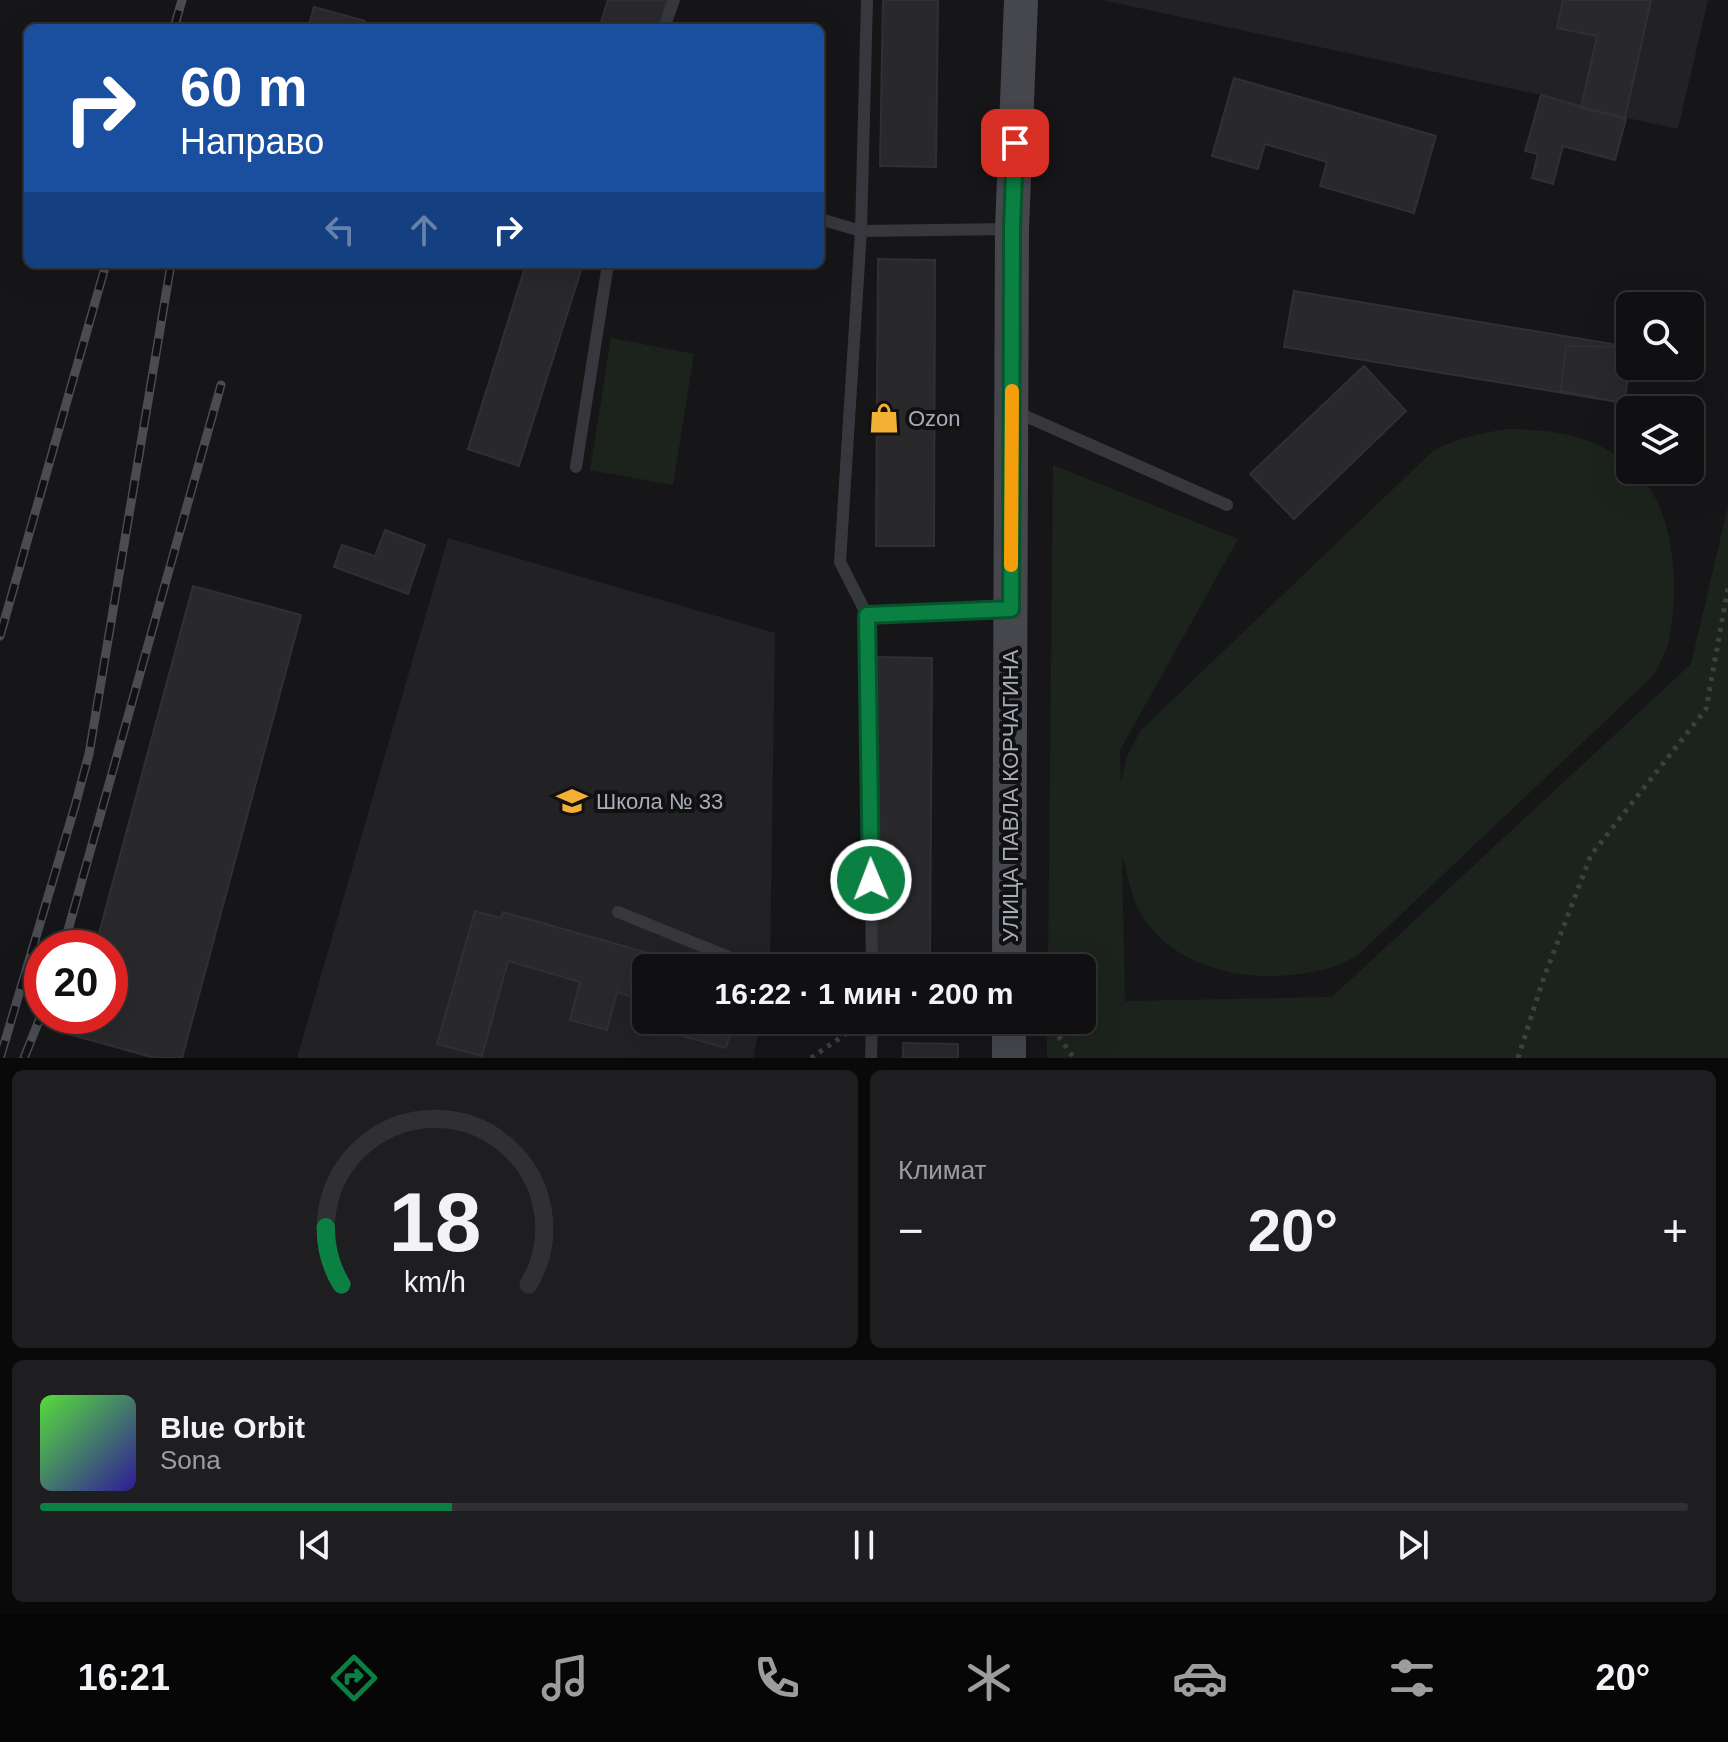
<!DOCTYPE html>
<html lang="ru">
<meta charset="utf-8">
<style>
body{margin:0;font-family:Arial,sans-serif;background:#1e1e20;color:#f1f3f6;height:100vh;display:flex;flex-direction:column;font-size:30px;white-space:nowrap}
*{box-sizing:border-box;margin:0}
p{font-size:26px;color:#9c9d9f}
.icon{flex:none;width:44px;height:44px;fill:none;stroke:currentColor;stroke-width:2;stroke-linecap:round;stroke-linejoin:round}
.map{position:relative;height:1058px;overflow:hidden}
.side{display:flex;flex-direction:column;gap:12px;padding:12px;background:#09090a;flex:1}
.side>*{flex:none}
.guide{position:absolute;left:24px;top:24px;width:800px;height:244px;border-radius:12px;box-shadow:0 8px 32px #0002,0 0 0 2px #303032;background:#1a4fa0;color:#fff;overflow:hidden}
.tools{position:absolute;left:1616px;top:292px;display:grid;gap:16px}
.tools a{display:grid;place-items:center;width:88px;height:88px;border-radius:12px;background:#101012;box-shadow:0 8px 32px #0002,0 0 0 2px #303032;font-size:40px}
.speed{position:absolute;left:24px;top:930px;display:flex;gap:16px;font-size:40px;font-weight:700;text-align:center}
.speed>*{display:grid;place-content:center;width:104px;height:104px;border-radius:50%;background:#101012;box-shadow:0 8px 32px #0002,0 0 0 2px #303032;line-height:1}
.speed .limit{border:12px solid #d22;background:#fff;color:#111}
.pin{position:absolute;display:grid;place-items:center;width:68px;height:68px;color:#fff;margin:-34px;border-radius:16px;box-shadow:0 4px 12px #0006}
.me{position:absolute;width:88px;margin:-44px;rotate:359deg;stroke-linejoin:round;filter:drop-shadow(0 0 6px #0008)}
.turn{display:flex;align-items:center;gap:28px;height:168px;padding:0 24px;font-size:36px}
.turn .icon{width:104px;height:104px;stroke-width:2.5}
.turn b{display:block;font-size:56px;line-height:68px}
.lanes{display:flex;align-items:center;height:76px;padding:0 24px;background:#0003;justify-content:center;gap:40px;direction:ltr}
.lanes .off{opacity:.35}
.big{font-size:60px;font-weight:600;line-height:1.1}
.side .card{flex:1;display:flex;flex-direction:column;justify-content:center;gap:12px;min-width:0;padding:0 28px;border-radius:12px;background:#1e1e20}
.side .dial{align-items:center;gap:0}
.dial svg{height:208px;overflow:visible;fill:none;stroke:#303032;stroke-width:7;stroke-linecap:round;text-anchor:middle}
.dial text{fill:#f1f3f6;stroke:none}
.song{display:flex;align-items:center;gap:24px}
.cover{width:96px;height:96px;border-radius:12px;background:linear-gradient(135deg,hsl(110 70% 55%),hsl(250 70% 35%))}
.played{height:8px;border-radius:4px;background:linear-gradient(90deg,#0b8043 25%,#303032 25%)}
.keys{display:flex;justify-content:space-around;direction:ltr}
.heat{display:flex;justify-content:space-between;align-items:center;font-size:44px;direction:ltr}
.side .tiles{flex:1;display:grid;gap:12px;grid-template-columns:1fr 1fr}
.card:last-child{grid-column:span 2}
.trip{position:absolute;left:632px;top:954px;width:464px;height:80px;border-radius:12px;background:#101012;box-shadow:0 8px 32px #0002,0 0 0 2px #303032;font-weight:600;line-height:80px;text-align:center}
.dock{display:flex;height:128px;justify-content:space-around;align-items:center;background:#060607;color:#9c9d9f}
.dock .icon{width:56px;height:56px}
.dock .active{color:#0b8043}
.dock b{font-size:36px;color:#f1f3f6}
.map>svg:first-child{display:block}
</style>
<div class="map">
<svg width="1728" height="1058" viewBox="0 0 1728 1058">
<rect width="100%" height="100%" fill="#161618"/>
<!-- built -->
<path fill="#222225" d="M 1102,0 L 1708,0 L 1678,129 L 1581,108 L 1541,95 Z
M 448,538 L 775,633 L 770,968 L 646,968 L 646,1020 L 761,1020 L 753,1058 L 297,1058 Z"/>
<!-- green -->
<path fill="#1c231d" d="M 611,338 L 694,354 L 673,485 L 590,470 Z
M 1508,429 C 1556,430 1592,435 1630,465 L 1630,470 L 1635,470 C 1641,477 1647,483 1651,490 C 1676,530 1679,599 1668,644 C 1665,654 1659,664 1655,674 L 1357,956 C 1348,960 1339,966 1329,968 C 1264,986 1179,976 1141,914 C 1130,896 1128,874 1122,856 L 1125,1001 L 1332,997 L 1691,664 L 1728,506 L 1728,1058 L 1047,1058 L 1047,1020 L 1082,1020 L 1082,968 L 1048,968 L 1053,465 L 1238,539 L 1120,750 L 1121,784 L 1127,756 L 1141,730 L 1434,450 C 1460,438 1480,433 1508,429 Z"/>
<!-- building -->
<path fill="#29292c" stroke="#303034" stroke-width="2" d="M 608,0 L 667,0 L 659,28 L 599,28 Z
M 883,0 L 938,0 L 936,167 L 880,166 Z
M 1563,0 L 1651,0 L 1625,118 L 1581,108 L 1597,36 L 1557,28 Z
M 314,7 L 365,21 L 363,28 L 308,28 Z
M 1234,78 L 1436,136 L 1414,213 L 1320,186 L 1327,162 L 1265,144 L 1258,169 L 1212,156 Z
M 1541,95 L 1626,119 L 1615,160 L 1563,146 L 1553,184 L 1532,178 L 1538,154 L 1525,151 Z
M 878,259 L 935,260 L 934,546 L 876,546 Z
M 526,264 L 583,264 L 519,466 L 468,449 Z
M 1294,291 L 1630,347 L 1630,366 L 1624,403 L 1284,347 Z
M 1566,346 L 1630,347 L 1630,366 L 1624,403 L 1561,391 Z
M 1364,366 L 1406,411 L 1294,519 L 1250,474 Z
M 385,530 L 425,545 L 408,594 L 334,567 L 342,545 L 375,556 Z
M 193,586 L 301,615 L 182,1058 L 155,1058 L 72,1035 L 77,1016 L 110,1016 L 110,948 L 95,948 Z
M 877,657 L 932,658 L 930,961 L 875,960 Z
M 475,911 L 501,918 L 503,912 L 701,968 L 646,968 L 646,1001 L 617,992 L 607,1030 L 570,1020 L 580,982 L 508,961 L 482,1056 L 437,1044 Z
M 683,1020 L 734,1020 L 726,1048 L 679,1035 Z
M 903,1043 L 958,1044 L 958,1058 L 903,1058 Z"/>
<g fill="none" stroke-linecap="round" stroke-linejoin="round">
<!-- path -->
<path stroke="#3d3f44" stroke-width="5" stroke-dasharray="4 6" stroke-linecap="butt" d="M 1047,1020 L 1074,1058
M 811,1058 L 853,1029
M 1518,1058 L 1543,980 L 1591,855 L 1706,709 L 1728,588"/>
<!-- lane -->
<path stroke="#37383d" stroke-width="12" d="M 664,28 L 674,0
M 820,219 L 861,231 L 867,0
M 1014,411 L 1227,505
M 576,467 L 608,264
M 867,615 L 840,562 L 861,231 L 1010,229
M 618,912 L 756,968
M 872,968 L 867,615 L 1007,609
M 871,1058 L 872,1020"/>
<!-- secondary -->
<path stroke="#45474d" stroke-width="34" d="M 1009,968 L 1012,229 L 1021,0
M 1009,1020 L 1009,1058"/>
<!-- rail casing -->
<g stroke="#4a4c52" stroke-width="9">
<path id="rail" d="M 174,28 L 182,0
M 0,636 L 106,264
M 63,948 L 221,385
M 0,1058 L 75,806 L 89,754 L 171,264
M 24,1058 L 42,1013"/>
</g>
<!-- rail -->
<use href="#rail" stroke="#111113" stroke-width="6" stroke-dasharray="18" stroke-linecap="butt"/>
</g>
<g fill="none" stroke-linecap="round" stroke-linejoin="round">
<!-- route casing -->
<g stroke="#07532c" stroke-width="20">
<path id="route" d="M 871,880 L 867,615 L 1011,609 L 1012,229 L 1015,143"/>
</g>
<!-- route -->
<use href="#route" stroke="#0b8043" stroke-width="14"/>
<!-- slow -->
<path stroke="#f59e0b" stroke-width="14" d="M 1011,565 L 1012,391"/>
</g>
<!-- icons -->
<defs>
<g id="shop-bare" transform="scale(2.4)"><path d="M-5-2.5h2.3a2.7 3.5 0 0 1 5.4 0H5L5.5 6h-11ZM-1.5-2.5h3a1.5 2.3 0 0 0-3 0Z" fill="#f2b134" stroke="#111113" stroke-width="2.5" paint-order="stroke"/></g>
<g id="school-bare" transform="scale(2.4)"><path d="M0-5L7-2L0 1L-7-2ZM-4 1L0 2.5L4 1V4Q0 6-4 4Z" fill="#f2b134" stroke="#111113" stroke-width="2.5" paint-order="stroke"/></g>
</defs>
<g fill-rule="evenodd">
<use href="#shop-bare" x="884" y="418"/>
<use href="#school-bare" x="572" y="801"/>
</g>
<g text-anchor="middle" stroke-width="8" stroke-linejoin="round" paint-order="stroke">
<!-- poi labels -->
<g font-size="22" fill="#a8adb8" stroke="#111113" text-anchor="start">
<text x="908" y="426">Ozon</text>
<text x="596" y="809">Школа № 33</text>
</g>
<!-- street labels -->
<g font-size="22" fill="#a8adb8" stroke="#111113">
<text transform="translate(1010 796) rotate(-90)" y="8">УЛИЦА ПАВЛА КОРЧАГИНА</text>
</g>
</g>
</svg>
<div class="tools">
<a><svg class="icon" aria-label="search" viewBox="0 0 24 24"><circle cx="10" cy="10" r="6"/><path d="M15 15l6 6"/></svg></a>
<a><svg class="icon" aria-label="layers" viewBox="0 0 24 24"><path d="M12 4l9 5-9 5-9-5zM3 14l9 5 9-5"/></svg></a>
</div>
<div class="speed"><div class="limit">20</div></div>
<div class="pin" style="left:1015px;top:143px;background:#d93025"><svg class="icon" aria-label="arrive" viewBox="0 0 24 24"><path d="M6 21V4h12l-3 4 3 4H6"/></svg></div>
<svg class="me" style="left:871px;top:880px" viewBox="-20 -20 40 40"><circle r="17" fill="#0b8043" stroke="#fff" stroke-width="3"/><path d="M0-11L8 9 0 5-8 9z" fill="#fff"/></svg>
<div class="trip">16:22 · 1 мин · 200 m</div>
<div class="guide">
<div class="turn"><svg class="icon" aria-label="right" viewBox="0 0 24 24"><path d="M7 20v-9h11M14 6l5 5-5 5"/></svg><div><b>60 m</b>Направо</div></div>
<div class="lanes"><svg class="icon off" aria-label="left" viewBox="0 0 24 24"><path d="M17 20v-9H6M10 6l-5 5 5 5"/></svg><svg class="icon off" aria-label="ahead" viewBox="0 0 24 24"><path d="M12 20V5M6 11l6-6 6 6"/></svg><svg class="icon" aria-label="right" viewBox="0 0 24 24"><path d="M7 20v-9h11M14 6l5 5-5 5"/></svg></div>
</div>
</div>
<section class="side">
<div class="tiles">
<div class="card dial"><svg viewBox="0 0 100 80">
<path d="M14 69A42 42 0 1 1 86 69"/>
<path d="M14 69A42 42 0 0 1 8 47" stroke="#0b8043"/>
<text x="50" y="56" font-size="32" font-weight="700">18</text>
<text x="50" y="72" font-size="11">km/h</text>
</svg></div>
<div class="card"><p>Климат</p>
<div class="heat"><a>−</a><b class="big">20°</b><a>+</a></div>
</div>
<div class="card">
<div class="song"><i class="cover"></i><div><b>Blue Orbit</b><p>Sona</p></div></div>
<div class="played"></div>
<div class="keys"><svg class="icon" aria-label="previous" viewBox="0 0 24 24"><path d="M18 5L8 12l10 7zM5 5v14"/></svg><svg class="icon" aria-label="pause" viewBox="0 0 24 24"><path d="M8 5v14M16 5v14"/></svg><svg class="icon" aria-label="next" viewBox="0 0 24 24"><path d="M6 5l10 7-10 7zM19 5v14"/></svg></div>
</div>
</div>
</section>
<nav class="dock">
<b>16:21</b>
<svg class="icon active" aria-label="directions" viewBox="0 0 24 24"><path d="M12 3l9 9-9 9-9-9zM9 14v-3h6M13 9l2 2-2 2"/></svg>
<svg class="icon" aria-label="music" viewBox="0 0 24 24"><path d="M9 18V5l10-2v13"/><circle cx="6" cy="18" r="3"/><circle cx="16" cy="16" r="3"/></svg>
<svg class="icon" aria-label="phone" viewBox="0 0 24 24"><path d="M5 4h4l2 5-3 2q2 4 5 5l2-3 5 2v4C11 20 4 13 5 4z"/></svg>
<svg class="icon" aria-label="climate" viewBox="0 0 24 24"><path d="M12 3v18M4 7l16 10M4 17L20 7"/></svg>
<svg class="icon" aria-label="car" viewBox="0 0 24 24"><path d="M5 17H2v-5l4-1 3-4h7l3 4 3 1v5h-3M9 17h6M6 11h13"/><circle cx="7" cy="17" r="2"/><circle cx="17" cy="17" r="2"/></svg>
<svg class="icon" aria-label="filters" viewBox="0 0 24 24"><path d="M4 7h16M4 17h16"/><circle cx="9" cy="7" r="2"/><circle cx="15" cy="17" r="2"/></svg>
<b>20°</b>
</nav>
